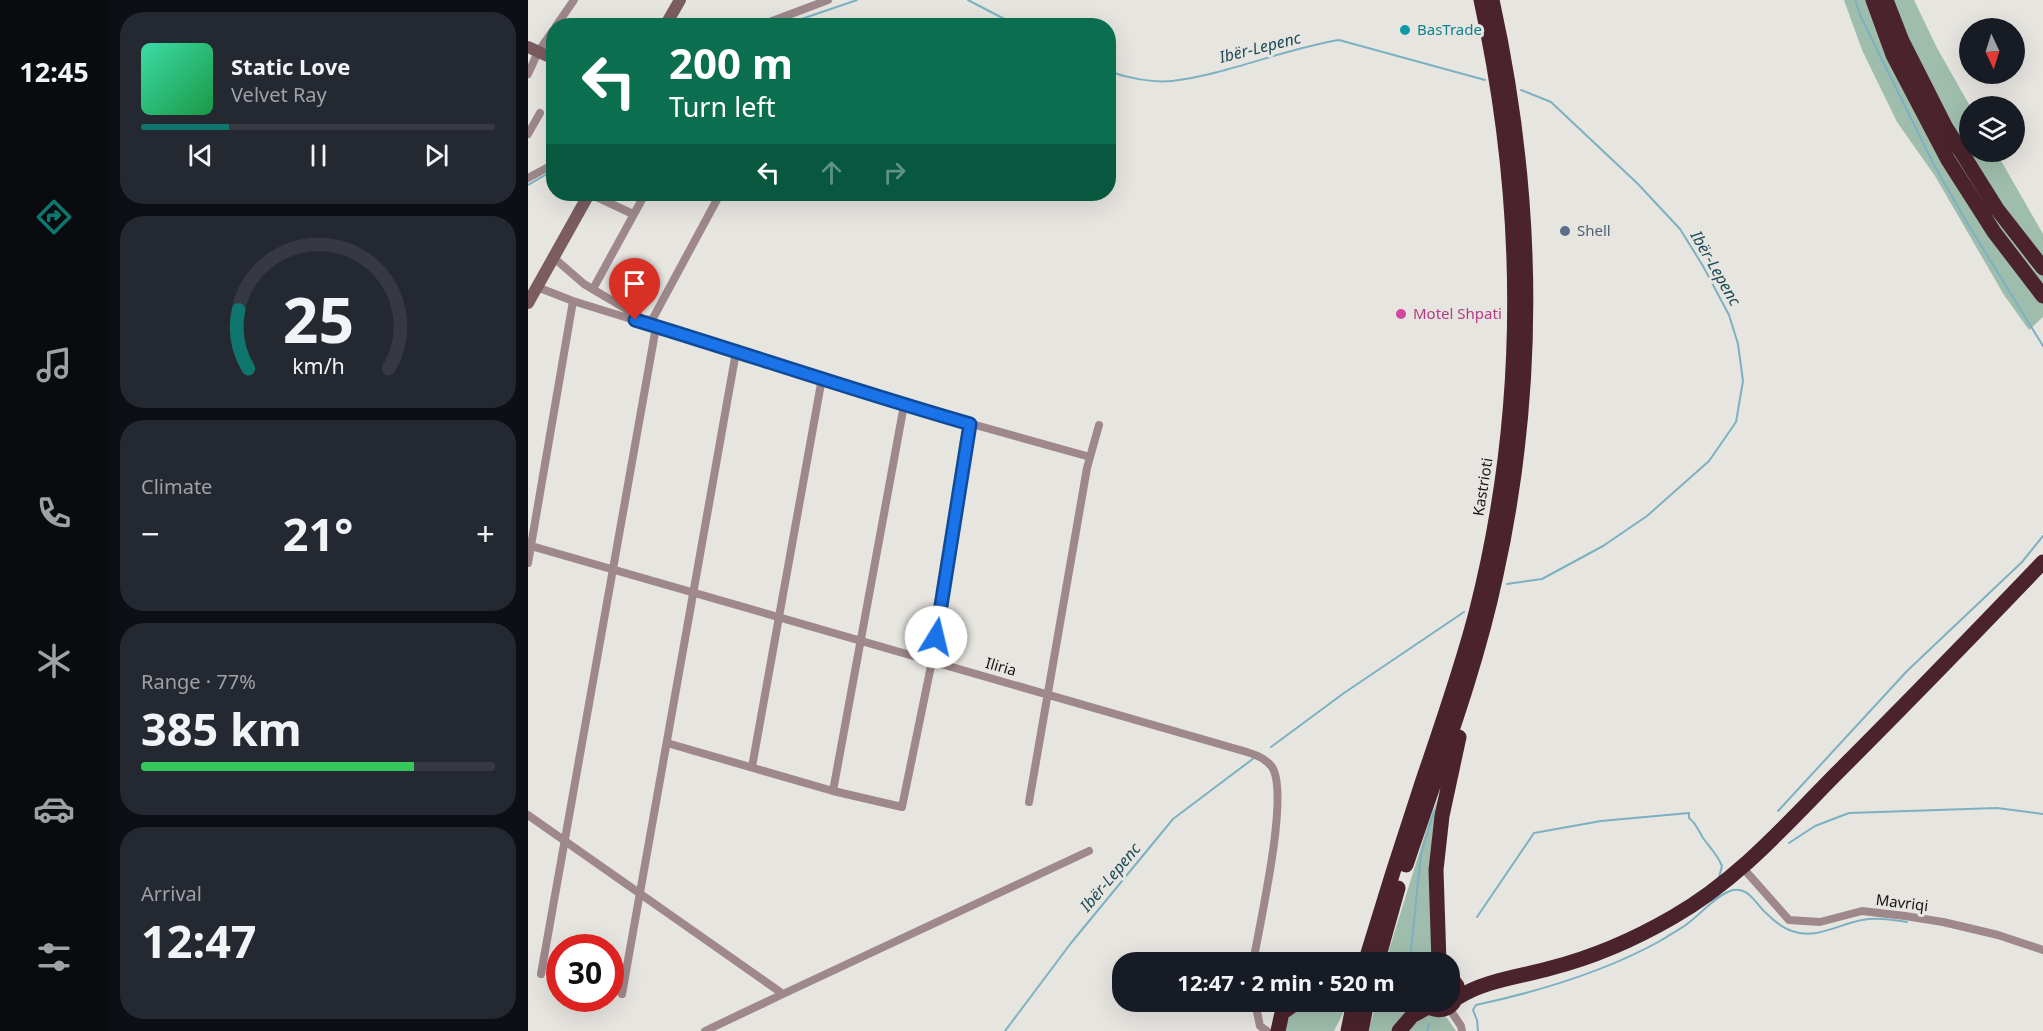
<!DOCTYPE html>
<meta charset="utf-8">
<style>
body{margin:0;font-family:"Noto Sans",sans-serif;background:#242831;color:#f1f3f6;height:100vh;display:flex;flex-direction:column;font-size:22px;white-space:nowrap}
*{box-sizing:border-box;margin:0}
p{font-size:20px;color:#9ea1a6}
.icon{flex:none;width:33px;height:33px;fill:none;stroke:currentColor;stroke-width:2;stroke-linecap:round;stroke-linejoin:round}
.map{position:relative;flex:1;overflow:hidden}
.drawer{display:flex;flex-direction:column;gap:12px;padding:12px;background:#0d0f14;width:420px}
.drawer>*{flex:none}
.guide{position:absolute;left:18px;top:18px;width:570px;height:183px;border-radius:24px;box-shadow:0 6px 24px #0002;background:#0b6e4f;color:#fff;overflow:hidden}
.needle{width:39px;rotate:176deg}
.buttons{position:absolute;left:1431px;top:18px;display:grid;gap:12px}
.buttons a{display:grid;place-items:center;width:66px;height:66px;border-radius:50%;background:#171b24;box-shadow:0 6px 24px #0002;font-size:30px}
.speed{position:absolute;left:18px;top:934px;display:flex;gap:12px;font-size:30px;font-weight:700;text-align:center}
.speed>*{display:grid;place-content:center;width:78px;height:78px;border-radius:50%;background:#171b24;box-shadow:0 6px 24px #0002;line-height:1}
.speed .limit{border:9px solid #d22;background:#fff;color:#111}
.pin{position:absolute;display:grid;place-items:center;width:51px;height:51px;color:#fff;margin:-62px -26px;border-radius:50% 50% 50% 0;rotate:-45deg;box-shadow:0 0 6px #0007}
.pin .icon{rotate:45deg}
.me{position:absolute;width:66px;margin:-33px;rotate:9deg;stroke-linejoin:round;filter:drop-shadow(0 0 4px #0008)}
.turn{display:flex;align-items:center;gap:21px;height:126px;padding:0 24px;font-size:27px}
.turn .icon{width:78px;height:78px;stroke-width:2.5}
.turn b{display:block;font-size:42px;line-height:51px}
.lanes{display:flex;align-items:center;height:57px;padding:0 24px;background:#0003;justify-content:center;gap:30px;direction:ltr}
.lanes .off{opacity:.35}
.big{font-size:45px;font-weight:700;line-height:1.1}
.drawer .card{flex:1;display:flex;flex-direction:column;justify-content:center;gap:9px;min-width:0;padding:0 21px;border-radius:24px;background:#242831}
.drawer .dial{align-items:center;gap:0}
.dial svg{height:156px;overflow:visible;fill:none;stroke:#363941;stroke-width:7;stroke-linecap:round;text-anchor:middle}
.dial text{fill:#f1f3f6;stroke:none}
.song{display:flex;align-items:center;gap:18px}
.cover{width:72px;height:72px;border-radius:9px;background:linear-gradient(135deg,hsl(160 70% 55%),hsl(140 70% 35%))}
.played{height:6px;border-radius:3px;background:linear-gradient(90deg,#0f766e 25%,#363941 25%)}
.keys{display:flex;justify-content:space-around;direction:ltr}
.heat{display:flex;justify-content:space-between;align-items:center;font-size:33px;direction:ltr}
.charge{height:9px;border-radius:4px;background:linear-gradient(90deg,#34c759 77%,#363941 0)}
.trip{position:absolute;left:584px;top:952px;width:348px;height:60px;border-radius:24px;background:#171b24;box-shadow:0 6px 24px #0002;font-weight:700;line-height:60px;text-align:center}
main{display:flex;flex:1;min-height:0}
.dock{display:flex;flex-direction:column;width:108px;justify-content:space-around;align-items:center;background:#090b0e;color:#9ea1a6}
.dock .icon{width:42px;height:42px}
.dock .current{color:#0f766e}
.dock b{font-size:27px;color:#f1f3f6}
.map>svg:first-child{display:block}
</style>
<main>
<nav class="dock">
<b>12:45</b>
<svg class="icon current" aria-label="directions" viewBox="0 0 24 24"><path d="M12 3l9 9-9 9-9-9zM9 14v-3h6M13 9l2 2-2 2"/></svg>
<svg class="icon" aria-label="music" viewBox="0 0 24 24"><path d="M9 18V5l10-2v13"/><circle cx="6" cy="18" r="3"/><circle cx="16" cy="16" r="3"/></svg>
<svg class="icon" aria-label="phone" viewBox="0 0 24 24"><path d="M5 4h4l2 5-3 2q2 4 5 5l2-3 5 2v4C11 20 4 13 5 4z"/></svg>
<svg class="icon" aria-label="climate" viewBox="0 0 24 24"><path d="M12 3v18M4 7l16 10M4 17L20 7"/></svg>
<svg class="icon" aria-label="car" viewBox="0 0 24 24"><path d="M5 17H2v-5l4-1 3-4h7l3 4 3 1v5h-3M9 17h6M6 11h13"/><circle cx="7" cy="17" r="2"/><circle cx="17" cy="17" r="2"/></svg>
<svg class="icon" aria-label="filters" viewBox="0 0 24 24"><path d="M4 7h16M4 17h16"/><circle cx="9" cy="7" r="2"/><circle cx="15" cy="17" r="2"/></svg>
</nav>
<section class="drawer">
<div class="card">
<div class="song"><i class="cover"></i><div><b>Static Love</b><p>Velvet Ray</p></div></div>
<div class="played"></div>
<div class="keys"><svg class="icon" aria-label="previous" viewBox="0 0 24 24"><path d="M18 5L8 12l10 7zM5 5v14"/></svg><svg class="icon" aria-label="pause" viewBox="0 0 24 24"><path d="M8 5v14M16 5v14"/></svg><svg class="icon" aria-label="next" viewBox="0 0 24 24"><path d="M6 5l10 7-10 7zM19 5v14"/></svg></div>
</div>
<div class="card dial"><svg viewBox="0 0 100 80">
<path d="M14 69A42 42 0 1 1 86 69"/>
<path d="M14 69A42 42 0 0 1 9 39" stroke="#0f766e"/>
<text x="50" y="56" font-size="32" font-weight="700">25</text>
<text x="50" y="72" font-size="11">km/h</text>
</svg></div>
<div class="card"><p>Climate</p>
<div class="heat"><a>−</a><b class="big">21°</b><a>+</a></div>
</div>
<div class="card"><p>Range · 77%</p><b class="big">385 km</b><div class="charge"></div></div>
<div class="card"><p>Arrival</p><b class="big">12:47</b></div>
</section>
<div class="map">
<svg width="1515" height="1031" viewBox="0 0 1515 1031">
<rect width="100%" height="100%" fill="#e7e5e0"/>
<!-- grass -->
<path fill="#9fbdad" d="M 1316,0 L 1386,0 L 1409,48 L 1442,106 L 1442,152 L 1468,152 L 1515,234 L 1515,317 L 1501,330 L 1476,295 L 1407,176 L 1369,122 L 1334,50 Z
M 920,773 L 903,963 L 857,963 L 901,821 Z
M 858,1002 L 888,1002 L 887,1006 L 865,1031 L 840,1031 L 846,1012 L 854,1008 L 855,1003 Z
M 814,1003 L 811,1006 L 816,1011 L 806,1031 L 757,1031 C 761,1000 789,1003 814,1003 Z
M 902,1014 L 919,1018 L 928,1031 L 879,1031 L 893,1019 Z"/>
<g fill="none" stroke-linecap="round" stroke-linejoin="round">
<!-- stream -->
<path stroke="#7cb1c2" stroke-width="2" d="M 440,0 L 490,26
M 1327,0 L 1333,17 L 1406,165 L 1438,221 L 1515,346
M 253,26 L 329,0
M 580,71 C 599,78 625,83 644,81 C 701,74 755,49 811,40 L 957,80
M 0,185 L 26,170
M 979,584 L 1014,579 L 1075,546 L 1119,516 L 1181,461 L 1208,422 L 1215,381 L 1210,344 L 1201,315 L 1175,266 L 1152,229 L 1110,184 L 1023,102 L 993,90
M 743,747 L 816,693 L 936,612
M 1250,811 L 1379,671 L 1494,562 L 1515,536
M 1261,843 L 1287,826 L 1321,813 L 1469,808 L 1515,814
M 949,917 L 1006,833 L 1073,821 L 1161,813 L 1161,818 C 1168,823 1170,830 1175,838 C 1182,848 1189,854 1194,866 L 1191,877
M 863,963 L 864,963
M 876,963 L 882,959 L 893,854 L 906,811
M 477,1031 L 543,943 L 645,819 L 726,758
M 899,1031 L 901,1024
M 950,1031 L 949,1020 L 945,1010 L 948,1005 C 1008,992 1078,971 1132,941 C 1141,935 1151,930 1159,924 C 1173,914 1186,897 1202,891 C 1220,885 1227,903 1238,913 C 1245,920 1254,928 1264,931 C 1288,940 1311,924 1334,920 C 1349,917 1365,920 1379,922"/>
<!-- street -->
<path stroke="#9e888c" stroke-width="8" d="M 28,26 L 46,0
M 231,26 L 300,0
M 0,74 L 10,52 L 26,29
M 0,134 L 12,113
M 0,178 L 26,164
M 62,194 L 105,214
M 26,258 L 56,284 L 115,319 L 124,320 L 192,194
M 9,287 L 45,301 L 294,378 L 376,405 L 562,457
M 65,289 L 117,194
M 0,545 L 712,750 C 723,753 737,757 744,767 C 762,794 731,926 725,963
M 0,563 L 45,301
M 139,743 L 305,791 L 374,807 L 404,661 L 442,424
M 224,767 L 294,378
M 305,791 L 376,405
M 501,802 L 559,468 L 571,425
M 0,815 L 255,994 L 561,851
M 1215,868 L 1261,920 L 1292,922 L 1334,911 L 1377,916 L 1415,922 L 1470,935 L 1515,950
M 13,974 L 128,327
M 94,994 L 208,352
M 727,1002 L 732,1026 L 739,1031
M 921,1008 L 933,1026 L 934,1031
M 177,1031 L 255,994"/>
<!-- secondary -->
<path stroke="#7b5c61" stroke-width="12" d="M 137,26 L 152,0
M 0,47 L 26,59
M 0,303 L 61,194"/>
<!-- highway -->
<path stroke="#4a232c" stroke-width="15" d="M 1345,0 L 1365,55 L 1420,160 L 1466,232 L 1515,296
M 1358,0 L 1374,41 L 1417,126 L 1469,209 L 1515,268
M 878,865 C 910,769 947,674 968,575 C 1010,385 1006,190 964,0
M 837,963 C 855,903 874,843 894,783 C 913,727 933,671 948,613 C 1000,409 998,206 953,0
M 849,963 L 870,888
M 911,963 L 908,870 L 914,816 L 931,737
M 929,998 C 957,980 992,977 1023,968 C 1066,957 1107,939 1145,917 C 1208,881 1255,828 1305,777 C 1376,706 1446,634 1515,562
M 895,1002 C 910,1018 932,1007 929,986 L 921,975
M 750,1031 L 754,1013 L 769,1002
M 820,1031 L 826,1002
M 833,1031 L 839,1002
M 871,1031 L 884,1016 L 900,1007"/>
</g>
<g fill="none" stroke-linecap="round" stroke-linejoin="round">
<!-- route casing -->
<g stroke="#114b97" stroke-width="15">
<path id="route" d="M 107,320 C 219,354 330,392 442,424 L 408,637"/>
</g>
<!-- route -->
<use href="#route" stroke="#1a73e8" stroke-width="10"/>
</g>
<!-- markers -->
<circle fill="#0f9aa8" stroke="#e7e5e0" stroke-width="2" cx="877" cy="30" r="6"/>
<circle fill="#5c6f8a" stroke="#e7e5e0" stroke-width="2" cx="1037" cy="231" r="6"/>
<circle fill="#d1479c" stroke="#e7e5e0" stroke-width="2" cx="873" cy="314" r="6"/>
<g text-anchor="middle" stroke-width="6" stroke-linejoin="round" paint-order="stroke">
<!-- culture labels -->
<g font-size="15" fill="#0d838f" stroke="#e7e5e0" text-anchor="start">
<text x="889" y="35">BasTrade</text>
</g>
<!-- service labels -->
<g font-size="15" fill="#4e5e75" stroke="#e7e5e0" text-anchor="start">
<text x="1049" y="236">Shell</text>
</g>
<!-- hotel labels -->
<g font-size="15" fill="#b23c85" stroke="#e7e5e0" text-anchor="start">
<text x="885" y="319">Motel Shpati</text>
</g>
<!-- street labels -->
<g font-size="15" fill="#151413" stroke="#e7e5e0">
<text transform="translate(955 487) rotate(-81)" y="5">Kastrioti</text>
<text transform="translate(473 667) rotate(16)" y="5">Iliria</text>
<text transform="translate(1374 903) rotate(7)" y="5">Mavriqi</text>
</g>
<!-- water labels -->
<g font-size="16" font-style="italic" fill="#1e4b59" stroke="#e7e5e0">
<text transform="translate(732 47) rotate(-14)" y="6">Ibër-Lepenc</text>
<text transform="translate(1188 268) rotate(60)" y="6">Ibër-Lepenc</text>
<text transform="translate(582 877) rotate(-50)" y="6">Ibër-Lepenc</text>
</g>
</g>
</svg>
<div class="buttons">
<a><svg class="needle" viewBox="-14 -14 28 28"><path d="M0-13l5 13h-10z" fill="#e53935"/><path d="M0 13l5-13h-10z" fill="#9ea1a6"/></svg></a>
<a><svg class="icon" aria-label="layers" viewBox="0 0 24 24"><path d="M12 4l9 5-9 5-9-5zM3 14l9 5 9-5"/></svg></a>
</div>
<div class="speed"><div class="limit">30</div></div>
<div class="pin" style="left:107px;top:320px;background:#d93025"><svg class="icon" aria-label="arrive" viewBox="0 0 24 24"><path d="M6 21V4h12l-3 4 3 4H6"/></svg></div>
<svg class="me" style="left:408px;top:637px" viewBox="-20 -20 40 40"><circle r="19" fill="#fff"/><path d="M0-13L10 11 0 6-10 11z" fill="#1a73e8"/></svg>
<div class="trip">12:47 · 2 min · 520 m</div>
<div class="guide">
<div class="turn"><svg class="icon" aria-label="left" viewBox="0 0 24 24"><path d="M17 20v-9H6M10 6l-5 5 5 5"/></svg><div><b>200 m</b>Turn left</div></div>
<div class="lanes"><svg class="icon" aria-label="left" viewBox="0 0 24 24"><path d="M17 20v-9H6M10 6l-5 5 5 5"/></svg><svg class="icon off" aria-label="ahead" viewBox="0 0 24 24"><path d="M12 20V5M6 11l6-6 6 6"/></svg><svg class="icon off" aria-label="right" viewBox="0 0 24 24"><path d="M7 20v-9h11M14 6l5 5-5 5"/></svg></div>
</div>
</div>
</main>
